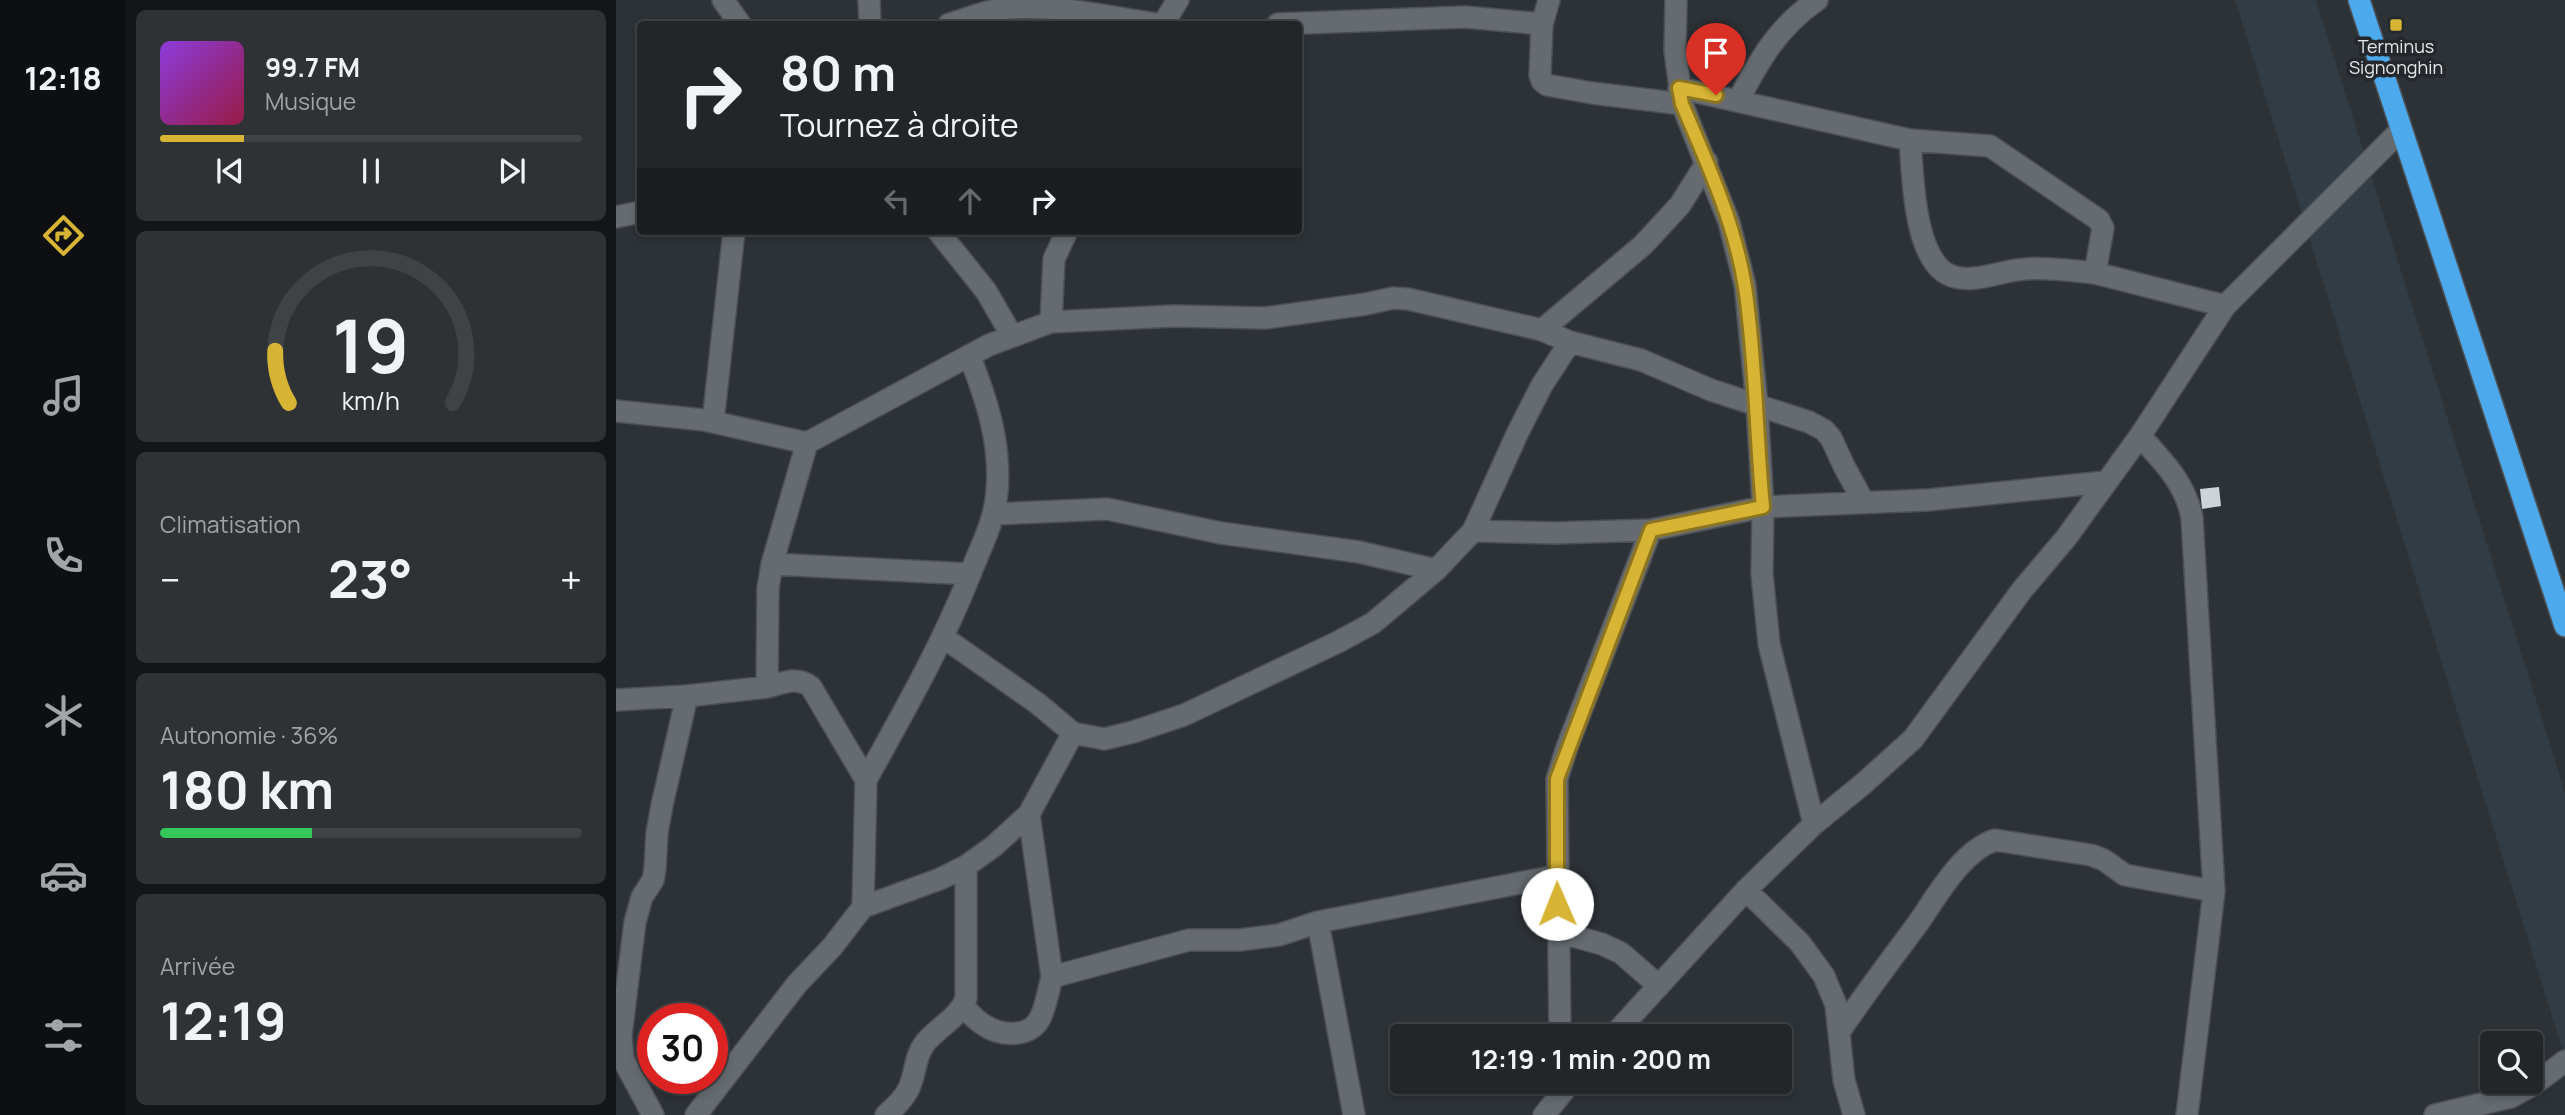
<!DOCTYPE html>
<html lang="fr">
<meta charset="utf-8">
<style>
body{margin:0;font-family:Manrope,sans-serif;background:#2e3235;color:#f1f3f6;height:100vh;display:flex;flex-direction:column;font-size:26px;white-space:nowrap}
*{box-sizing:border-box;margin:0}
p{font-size:23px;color:#a2a5a8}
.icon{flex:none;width:38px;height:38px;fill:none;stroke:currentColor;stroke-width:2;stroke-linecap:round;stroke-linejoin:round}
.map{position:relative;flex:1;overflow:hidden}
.panel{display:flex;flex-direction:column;gap:10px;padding:10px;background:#131517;width:490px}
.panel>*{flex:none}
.hud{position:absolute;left:21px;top:21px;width:665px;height:214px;border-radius:7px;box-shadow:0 4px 10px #0003,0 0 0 2px #3f4346;background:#222629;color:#f1f3f6;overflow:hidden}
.fabs{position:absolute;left:1864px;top:1031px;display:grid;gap:14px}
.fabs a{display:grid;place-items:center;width:63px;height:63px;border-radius:7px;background:#222629;box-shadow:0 4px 10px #0003,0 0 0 2px #3f4346;font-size:35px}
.speed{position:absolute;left:21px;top:1003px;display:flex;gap:14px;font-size:35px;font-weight:700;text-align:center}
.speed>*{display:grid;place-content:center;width:91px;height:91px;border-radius:50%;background:#222629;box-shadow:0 4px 10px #0003,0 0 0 2px #3f4346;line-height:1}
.speed .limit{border:10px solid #d22;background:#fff;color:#111}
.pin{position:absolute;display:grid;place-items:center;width:60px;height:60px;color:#fff;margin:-72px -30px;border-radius:50% 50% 50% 0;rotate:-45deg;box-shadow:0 0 7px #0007}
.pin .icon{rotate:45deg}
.me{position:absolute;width:77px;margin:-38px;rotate:359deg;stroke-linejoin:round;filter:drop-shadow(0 0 5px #0008)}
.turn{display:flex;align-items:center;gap:24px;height:147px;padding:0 28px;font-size:32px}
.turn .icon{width:91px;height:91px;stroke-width:2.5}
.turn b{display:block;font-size:49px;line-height:60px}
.lanes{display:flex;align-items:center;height:66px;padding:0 28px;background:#0003;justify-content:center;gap:35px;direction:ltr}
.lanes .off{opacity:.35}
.big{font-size:52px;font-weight:700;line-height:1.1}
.panel .card{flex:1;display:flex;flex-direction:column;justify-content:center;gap:10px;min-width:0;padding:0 24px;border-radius:10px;background:#2e3235}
.panel .dial{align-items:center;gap:0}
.dial svg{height:182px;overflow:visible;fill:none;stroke:#3f4346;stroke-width:7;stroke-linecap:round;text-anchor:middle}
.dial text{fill:#f1f3f6;stroke:none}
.song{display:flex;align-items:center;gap:21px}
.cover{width:84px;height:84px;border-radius:10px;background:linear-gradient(135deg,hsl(270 70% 55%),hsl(340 70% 35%))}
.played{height:7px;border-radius:4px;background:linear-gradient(90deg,#d7b434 20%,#3f4346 20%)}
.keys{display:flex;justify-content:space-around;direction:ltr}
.heat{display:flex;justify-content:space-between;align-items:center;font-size:38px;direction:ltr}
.charge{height:10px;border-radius:5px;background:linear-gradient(90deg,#34c759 36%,#3f4346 0)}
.trip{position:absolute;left:774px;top:1024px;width:402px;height:70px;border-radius:7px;background:#222629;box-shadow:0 4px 10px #0003,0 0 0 2px #3f4346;font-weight:700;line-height:70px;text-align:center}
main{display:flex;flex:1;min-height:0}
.menu{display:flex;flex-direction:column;width:126px;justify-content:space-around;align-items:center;background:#0e0f10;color:#a2a5a8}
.menu .icon{width:49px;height:49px}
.menu .selected{color:#d7b434}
.menu b{font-size:32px;color:#f1f3f6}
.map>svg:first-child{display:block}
</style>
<main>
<nav class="menu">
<b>12:18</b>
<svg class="icon selected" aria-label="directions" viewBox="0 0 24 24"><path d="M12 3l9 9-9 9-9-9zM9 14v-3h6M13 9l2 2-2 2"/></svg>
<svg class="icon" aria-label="music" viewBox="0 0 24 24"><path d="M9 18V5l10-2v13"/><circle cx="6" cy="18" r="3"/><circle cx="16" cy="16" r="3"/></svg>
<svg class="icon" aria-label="phone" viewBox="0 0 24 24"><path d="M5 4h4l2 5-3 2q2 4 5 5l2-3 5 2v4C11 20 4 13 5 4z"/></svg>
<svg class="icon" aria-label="climate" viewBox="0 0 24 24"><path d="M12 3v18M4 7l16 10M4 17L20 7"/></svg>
<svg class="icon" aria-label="car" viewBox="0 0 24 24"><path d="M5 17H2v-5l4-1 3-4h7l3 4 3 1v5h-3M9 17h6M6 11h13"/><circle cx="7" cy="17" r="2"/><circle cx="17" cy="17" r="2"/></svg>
<svg class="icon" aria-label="filters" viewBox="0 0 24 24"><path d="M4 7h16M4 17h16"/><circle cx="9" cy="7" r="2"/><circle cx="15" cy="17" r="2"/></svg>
</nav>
<section class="panel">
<div class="card">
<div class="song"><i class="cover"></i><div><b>99.7 FM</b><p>Musique</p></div></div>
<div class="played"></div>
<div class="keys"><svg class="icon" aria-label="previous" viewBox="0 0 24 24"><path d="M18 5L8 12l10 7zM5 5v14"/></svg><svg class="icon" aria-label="pause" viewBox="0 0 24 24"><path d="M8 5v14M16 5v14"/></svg><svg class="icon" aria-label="next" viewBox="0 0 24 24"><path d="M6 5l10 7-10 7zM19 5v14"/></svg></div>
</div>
<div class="card dial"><svg viewBox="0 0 100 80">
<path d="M14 69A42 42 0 1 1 86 69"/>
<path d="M14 69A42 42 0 0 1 8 46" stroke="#d7b434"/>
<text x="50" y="56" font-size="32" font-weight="700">19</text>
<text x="50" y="72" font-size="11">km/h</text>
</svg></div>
<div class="card"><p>Climatisation</p>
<div class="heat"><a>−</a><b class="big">23°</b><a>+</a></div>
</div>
<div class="card"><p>Autonomie · 36%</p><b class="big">180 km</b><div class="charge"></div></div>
<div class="card"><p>Arrivée</p><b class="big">12:19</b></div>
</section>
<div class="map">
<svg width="1949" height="1115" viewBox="0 0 1949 1115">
<rect width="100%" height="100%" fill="#2d3237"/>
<!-- built -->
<path fill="#313c44" d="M 1619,0 L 1700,0 L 1949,792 L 1949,1058 Z"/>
<!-- building -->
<path fill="#cdd3d9" d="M 1603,487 L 1605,506 L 1586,509 L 1584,489 Z"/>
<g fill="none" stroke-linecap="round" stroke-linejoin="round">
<!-- minor casing -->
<g stroke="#4c4f53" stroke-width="24">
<path id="minor" d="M 107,0 L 124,24
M 253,0 L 254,24
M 933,0 L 926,24 L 924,75 L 926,81 L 931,85 L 976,93 L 1066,104
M 1060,0 L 1059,51 L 1066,104 L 1113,222 L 1129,285 L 1141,405 L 1147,507 L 1146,574 L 1153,644 L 1198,824
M 333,24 C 350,19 367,12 385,9 C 436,3 491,17 541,24
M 547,24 L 562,0
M 662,24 L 849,17 L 926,24
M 1063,88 L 1294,140 L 1374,146 L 1483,220 L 1487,228 L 1479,273 L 1609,306
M 1122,101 C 1143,60 1162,27 1201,0
M 1294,140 C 1297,174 1297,267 1339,277 C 1360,283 1387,270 1409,269 C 1432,267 1456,271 1479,273
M 0,217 L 24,212
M 322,231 L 370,291 L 396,336
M 435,322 L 438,259 L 451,231
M 926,330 L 1027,245 L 1064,205 L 1091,162
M 0,411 L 88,420 L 191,443 L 373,345 L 435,322 L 558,316 L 649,318 L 750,304 L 777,298 L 792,299 L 926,330 L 954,342 L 1025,360 L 1095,390 L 1193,422 L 1208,430 L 1215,438 L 1228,466 L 1247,501
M 97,422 L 118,231
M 1524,436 C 1547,461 1570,484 1576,518 L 1598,891 L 1571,1115
M 377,514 L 491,509 L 605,533 L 743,552 L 820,570
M 857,531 L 939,533 L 1035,530 L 1147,507 L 1312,500 L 1489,482
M 156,564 L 354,574
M 327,637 L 421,703 L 457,733
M 0,700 L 71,696
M 250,780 C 287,713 325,647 353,577 C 364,548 379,522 381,491 C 385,443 371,401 354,357
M 413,814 L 436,977 L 573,940 L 623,940 L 663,935 L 702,922
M 1130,890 L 1184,943 L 1208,976 L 1220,1005 L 1228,1080 L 1238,1115
M 247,907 L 324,879 L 350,866 L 378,846 L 413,814 L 457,733 L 488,739 L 517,732 L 568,715 L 722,642 L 757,623 L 820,570 L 857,531 L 902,432 L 926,385 L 954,342
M 942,932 L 986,944 L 1005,953 L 1043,986
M 347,1006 C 354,1013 360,1021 368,1025 C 384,1036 412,1038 423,1020 C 429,1011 433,988 436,977
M 1224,1031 C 1248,995 1274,961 1300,926 C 1320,898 1345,851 1379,840 L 1475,855 L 1488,860 L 1509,875 L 1598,891
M 944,1036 L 941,779 L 951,747 L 1035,530
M 997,1036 L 1130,890 L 1198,824 L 1247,784 L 1297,739 L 1406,590 L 1450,538 L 1524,436 L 1609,306 L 1785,130
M 37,1115 L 7,1059 L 5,1035 L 19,922 L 26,897 L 37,880 L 39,869 L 41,833 L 46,805 L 71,696 L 151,687
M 80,1115 L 181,984 L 216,947 L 247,907 L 250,780 L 195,687 C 181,676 167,683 151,687 L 152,588 L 156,564 L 191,443
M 270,1115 C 278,1108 287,1100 292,1090 C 300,1075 298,1057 309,1043 C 322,1027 344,1017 350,998 L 350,866
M 738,1115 L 702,922 L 940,876
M 928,1115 L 955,1082
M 1819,1115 L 1895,1097 L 1917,1085 L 1949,1061"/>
</g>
<!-- highway casing -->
<g stroke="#4c4f53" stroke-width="24">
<path id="highway" d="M 1743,0 L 1949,626"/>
</g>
<!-- minor -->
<use href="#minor" stroke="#656b70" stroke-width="21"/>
<!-- highway -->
<use href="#highway" stroke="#4ca9eb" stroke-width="21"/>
</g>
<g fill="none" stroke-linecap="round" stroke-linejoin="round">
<!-- route casing -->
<g stroke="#8c7522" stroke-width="18">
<path id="route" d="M 941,904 L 941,779 L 1035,530 L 1147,507 C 1140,434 1140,360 1129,287 C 1119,224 1091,162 1066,104 L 1063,88 L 1100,95"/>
</g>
<!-- route -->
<use href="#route" stroke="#d7b434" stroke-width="12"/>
</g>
<!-- markers -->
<rect fill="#d7b434" stroke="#24282c" stroke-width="2.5" x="1773" y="18" width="14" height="14" rx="3.5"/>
<g text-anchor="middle" stroke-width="7" stroke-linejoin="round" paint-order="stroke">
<!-- poi labels -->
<g font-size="18" fill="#e4e7ea" stroke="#24282c">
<text x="1780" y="53">Terminus<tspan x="1780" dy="21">Signonghin</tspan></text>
</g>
</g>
</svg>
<div class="fabs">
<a><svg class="icon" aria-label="search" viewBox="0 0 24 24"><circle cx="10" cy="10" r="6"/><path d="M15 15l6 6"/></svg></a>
</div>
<div class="speed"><div class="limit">30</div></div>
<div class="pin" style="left:1100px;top:95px;background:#d93025"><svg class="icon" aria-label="arrive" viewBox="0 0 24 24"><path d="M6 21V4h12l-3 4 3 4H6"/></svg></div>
<svg class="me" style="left:941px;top:904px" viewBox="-20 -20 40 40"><circle r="19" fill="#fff"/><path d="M0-13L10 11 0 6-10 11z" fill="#d7b434"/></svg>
<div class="trip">12:19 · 1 min · 200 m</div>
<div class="hud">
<div class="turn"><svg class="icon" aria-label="right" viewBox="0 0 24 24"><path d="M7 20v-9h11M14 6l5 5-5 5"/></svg><div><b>80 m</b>Tournez à droite</div></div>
<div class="lanes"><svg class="icon off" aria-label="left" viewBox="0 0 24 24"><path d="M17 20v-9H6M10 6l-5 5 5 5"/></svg><svg class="icon off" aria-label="ahead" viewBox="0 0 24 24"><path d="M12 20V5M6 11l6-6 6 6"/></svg><svg class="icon" aria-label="right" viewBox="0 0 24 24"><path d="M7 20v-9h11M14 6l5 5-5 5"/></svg></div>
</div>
</div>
</main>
